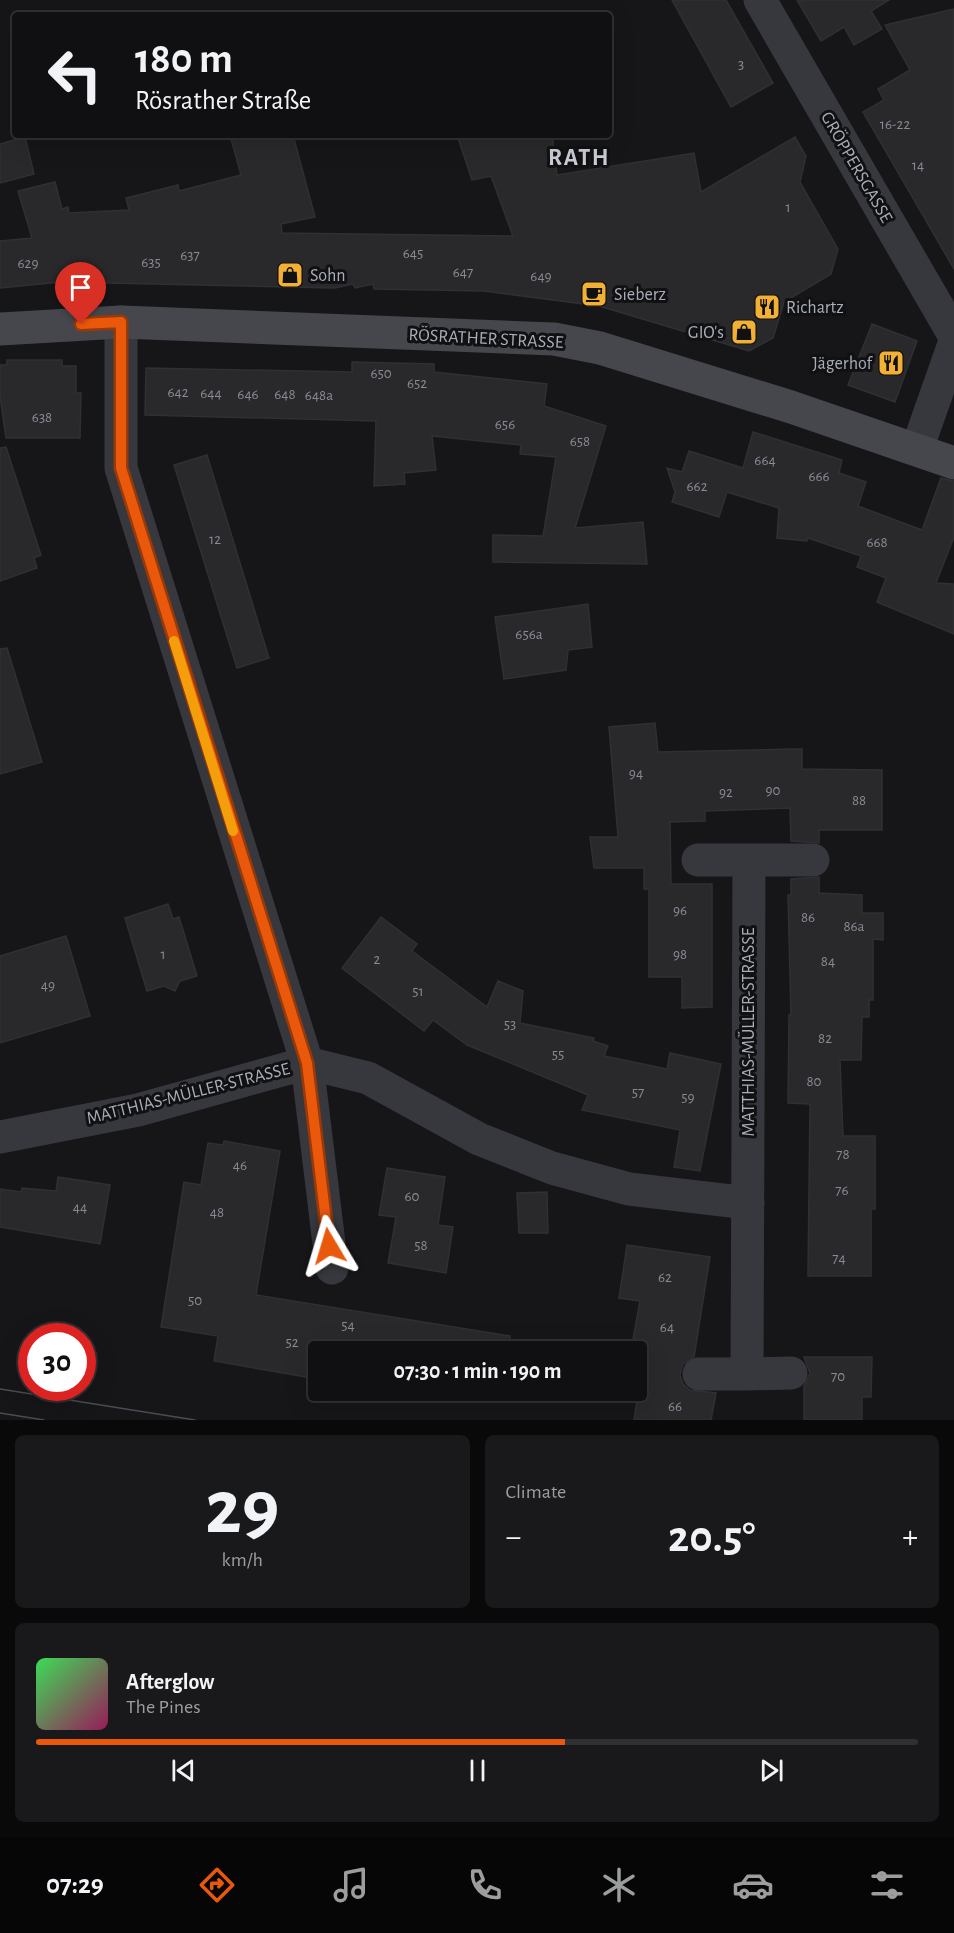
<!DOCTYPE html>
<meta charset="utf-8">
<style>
body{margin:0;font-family:"Alegreya Sans",sans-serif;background:#19191b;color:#f1f3f6;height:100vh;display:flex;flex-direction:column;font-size:22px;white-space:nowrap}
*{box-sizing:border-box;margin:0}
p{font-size:20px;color:#9c9d9f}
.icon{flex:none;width:33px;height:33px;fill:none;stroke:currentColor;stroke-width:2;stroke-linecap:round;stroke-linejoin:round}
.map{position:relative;height:1420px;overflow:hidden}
.sheet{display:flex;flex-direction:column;gap:15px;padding:15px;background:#09090a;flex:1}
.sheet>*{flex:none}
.guide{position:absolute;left:12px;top:12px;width:600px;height:126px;border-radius:6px;box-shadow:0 6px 24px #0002,0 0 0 2px #303032;background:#101012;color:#f1f3f6;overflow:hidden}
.speed{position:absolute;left:18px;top:1323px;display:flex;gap:12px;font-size:30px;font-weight:700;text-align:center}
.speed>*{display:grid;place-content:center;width:78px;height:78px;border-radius:50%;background:#101012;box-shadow:0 6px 24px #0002,0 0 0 2px #303032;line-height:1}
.speed .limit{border:9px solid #d22;background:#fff;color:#111}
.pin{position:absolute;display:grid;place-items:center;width:51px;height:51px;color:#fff;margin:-62px -26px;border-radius:50% 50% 50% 0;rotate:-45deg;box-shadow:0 0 6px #0007}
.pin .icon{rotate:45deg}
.me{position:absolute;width:66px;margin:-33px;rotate:353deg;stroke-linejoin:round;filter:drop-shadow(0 0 4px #0008)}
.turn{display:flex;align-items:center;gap:21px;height:126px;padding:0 24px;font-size:27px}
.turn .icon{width:78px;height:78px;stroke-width:2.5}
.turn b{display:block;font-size:42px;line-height:51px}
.big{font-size:45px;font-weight:700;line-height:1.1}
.sheet .widget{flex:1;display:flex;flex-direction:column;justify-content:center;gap:9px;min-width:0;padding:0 21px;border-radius:9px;background:#19191b}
.sheet .dial{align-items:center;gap:0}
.dial b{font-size:78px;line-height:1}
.song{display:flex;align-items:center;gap:18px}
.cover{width:72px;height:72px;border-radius:9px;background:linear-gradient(135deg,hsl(130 70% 55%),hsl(330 70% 35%))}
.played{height:6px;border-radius:3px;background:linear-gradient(90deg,#ea580c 60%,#303032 60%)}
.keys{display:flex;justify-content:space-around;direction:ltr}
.heat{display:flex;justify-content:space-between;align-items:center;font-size:33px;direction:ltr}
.sheet .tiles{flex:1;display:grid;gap:15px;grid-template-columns:1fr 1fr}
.widget:last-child{grid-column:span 2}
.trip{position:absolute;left:308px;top:1341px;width:339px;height:60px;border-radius:6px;background:#101012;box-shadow:0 6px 24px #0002,0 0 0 2px #303032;font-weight:700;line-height:60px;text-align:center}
.tab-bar{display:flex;height:96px;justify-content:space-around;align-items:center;background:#060607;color:#9c9d9f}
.tab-bar .icon{width:42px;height:42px}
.tab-bar .current{color:#ea580c}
.tab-bar b{font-size:27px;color:#f1f3f6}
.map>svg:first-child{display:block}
</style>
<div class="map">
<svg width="954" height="1420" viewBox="0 0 954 1420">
<rect width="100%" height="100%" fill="#161618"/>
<!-- building -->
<path fill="#29292c" stroke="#303034" stroke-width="1.5" d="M 672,0 L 726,0 L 773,83 L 731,107 Z
M 797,0 L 889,0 L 871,11 L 882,29 L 854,45 L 844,27 L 821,41 Z
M 954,9 L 954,269 L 863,112 L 884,100 L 878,89 L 910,70 L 885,25 Z
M 230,135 L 293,135 L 315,217 L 281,224 L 282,233 L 513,236 L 491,176 L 472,180 L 457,135 L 552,135 L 557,175 L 694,153 L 701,192 L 795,137 L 806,156 L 800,182 L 838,249 L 831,274 L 784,302 L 773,338 L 749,351 L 599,306 L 484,291 L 374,289 L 373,284 L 355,288 L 353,284 L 335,288 L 61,282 L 0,288 L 0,241 L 32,238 L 18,191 L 55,182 L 62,209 L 68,207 L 69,213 L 129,210 L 126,198 L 178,185 L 179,191 L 241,175 Z
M 25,137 L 34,174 L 0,183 L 0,144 Z
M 872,324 L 917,341 L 895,402 L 848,385 Z
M 7,360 L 62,360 L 62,366 L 76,366 L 76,393 L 81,393 L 80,438 L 6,438 L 0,396 L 0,365 L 7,365 Z
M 352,362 L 434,364 L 434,372 L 547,384 L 544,406 L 606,426 L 575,528 L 643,522 L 647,564 L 493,562 L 493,535 L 543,536 L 556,457 L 520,454 L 521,445 L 432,436 L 436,470 L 404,473 L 405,484 L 374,486 L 376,421 L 145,415 L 146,368 L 352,372 Z
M 753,432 L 842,460 L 839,473 L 866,482 L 858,506 L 922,530 L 941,478 L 954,481 L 954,537 L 936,583 L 954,584 L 954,634 L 877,602 L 886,578 L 857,567 L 861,556 L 808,538 L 807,541 L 777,538 L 779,508 L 727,492 L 719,517 L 672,502 L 675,492 L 667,468 L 682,472 L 689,451 L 743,468 Z
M 6,447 L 41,555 L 34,558 L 37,568 L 0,581 L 0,448 Z
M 207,455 L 269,658 L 237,668 L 174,465 Z
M 588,604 L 592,647 L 568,650 L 566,670 L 504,679 L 495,617 Z
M 7,648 L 42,762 L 0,774 L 0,649 Z
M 655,723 L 658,752 L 795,749 L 802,749 L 802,769 L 882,770 L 882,830 L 819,830 L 819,843 L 791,841 L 790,808 L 705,811 L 705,821 L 670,822 L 671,884 L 712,884 L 712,1007 L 682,1008 L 682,977 L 649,977 L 649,889 L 644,889 L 644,868 L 594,868 L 590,837 L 618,837 L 609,727 Z
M 819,877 L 819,893 L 862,895 L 862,913 L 883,913 L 883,940 L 873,939 L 873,1000 L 869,1000 L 869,1017 L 862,1017 L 861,1060 L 840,1060 L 843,1136 L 875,1136 L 875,1209 L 871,1209 L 871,1276 L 808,1276 L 810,1104 L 788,1103 L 789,1015 L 791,1015 L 788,895 L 791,895 L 791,879 Z
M 168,904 L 173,919 L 179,917 L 197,976 L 180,981 L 175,991 L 164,986 L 147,991 L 125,918 Z
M 381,917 L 417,944 L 412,951 L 487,1007 L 498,981 L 523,991 L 520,1023 L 594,1038 L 593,1041 L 608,1046 L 604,1056 L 667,1069 L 670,1053 L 721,1064 L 700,1171 L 674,1167 L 680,1130 L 582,1110 L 588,1095 L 467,1045 L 433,1020 L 424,1031 L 342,968 Z
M 66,936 L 90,1016 L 0,1043 L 0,956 Z
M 224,1141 L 280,1151 L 256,1295 L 510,1336 L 508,1352 L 318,1352 L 318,1379 L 214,1361 L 218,1336 L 161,1327 L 184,1182 L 201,1185 L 208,1143 L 223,1145 Z
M 387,1168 L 445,1177 L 438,1225 L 453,1227 L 446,1273 L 388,1263 L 396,1217 L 379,1215 Z
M 58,1177 L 110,1185 L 100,1244 L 0,1227 L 0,1189 L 21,1192 L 22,1188 L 56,1191 Z
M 547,1192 L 548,1233 L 519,1233 L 517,1193 Z
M 627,1245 L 710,1257 L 694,1357 L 683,1364 L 680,1375 L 683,1384 L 690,1390 L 716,1393 L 711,1420 L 634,1420 L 645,1349 L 639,1348 L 640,1340 L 633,1339 L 640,1301 L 619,1298 Z
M 804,1357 L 872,1357 L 871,1397 L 862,1397 L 862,1420 L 804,1420 L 804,1386 L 810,1373 Z"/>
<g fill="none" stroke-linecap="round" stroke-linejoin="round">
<!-- minor -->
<path stroke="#37383d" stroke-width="33" d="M 760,0 L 954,335
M 121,322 L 121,468 L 307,1063 L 332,1268
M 917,449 L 954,344
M 698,860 L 813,860
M 0,1137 L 138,1110 L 307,1063 L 368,1078 L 479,1139 L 552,1168 L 629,1189 L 748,1203
M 699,1374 L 747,1374 L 749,861
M 747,1374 L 791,1373"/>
<!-- secondary -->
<path stroke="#45474d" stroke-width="33" d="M 0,329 L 121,322 L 554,339 L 600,348 L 791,407 L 954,463"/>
<!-- tram -->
<path stroke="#4a4c52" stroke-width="1.5" d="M 0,1389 L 195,1420
M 0,1413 L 44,1420"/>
</g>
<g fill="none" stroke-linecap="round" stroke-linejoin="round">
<!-- route casing -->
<g stroke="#983908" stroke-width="15">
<path id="route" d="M 81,324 L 121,322 L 121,468 L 307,1063 L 329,1246"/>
</g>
<!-- route -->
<use href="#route" stroke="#ea580c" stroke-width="10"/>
<!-- slow -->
<path stroke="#f59e0b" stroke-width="10" d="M 174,641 L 233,831"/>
</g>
<!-- icons -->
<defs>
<g id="shop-square" transform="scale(1.35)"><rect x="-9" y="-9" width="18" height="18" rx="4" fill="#f2b134" stroke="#111113"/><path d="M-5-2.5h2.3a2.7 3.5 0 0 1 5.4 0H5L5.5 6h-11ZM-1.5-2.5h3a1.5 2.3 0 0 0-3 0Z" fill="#111"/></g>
<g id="cafe-square" transform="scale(1.35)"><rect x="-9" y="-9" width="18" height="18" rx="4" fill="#f2b134" stroke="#111113"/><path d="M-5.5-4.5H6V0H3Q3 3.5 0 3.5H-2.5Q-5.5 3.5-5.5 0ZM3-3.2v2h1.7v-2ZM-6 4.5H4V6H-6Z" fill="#111"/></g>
<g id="restaurant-square" transform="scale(1.35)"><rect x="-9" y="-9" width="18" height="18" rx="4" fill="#f2b134" stroke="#111113"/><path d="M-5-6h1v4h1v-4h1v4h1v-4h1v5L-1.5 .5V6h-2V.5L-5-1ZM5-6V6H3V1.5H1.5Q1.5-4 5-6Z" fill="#111"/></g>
</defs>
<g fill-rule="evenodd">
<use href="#shop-square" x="290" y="275"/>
<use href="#cafe-square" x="594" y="294"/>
<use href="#restaurant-square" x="767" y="307"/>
<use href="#shop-square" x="744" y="332"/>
<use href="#restaurant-square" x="891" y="363"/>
</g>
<g text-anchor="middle" stroke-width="6" stroke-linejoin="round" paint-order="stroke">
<!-- number labels -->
<g font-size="15" fill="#888b94">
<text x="741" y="69">3</text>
<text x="895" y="129">16-22</text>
<text x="918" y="170">14</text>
<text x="788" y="212">1</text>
<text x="413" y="258">645</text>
<text x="190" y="260">637</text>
<text x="151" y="267">635</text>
<text x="28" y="268">629</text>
<text x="463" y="277">647</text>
<text x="541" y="281">649</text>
<text x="381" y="378">650</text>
<text x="417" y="388">652</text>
<text x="178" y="397">642</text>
<text x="211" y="398">644</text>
<text x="248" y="399">646</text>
<text x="285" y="399">648</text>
<text x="319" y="400">648a</text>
<text x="42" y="422">638</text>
<text x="505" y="429">656</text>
<text x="580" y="446">658</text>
<text x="765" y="465">664</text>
<text x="819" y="481">666</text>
<text x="697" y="491">662</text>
<text x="215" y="544">12</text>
<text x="877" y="547">668</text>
<text x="529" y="639">656a</text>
<text x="636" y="778">94</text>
<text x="773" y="795">90</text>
<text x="726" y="797">92</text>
<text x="859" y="805">88</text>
<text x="680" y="915">96</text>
<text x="808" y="922">86</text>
<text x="854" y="931">86a</text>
<text x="163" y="959">1</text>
<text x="680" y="959">98</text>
<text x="377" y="964">2</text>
<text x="828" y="966">84</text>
<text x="48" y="990">49</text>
<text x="418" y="996">51</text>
<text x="510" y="1029">53</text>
<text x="825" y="1043">82</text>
<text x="558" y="1059">55</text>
<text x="814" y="1086">80</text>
<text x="638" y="1097">57</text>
<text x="688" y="1102">59</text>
<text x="843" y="1159">78</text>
<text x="240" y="1170">46</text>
<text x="842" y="1195">76</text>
<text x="412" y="1201">60</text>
<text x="80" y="1212">44</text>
<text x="217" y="1217">48</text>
<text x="421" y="1250">58</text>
<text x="839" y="1263">74</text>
<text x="665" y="1282">62</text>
<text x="195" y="1305">50</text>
<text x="348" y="1330">54</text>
<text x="667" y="1332">64</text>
<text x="292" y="1347">52</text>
<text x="838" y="1381">70</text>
<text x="675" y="1411">66</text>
</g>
<!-- street labels -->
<g font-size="18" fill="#a8adb8" stroke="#111113">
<text transform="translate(857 167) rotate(60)" y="6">GRÖPPERSGASSE</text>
<text transform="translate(486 338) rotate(3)" y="6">RÖSRATHER STRASSE</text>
<text transform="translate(748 1032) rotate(-90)" y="6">MATTHIAS-MÜLLER-STRASSE</text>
<text transform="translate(188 1093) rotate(-14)" y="6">MATTHIAS-MÜLLER-STRASSE</text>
</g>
<!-- poi labels -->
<g font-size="18" fill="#a8adb8" stroke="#111113" text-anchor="start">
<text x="310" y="281">Sohn</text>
<text x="614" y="300">Sieberz</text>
<text x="786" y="313">Richartz</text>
<text x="724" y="338" text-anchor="end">GIO's</text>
<text x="872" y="369" text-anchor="end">Jägerhof</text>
</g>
<!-- district labels -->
<g font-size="24" font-weight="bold" letter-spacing="1.5" fill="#c9ccd4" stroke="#111113">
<text x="579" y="165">RATH</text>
</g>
</g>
</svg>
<div class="speed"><div class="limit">30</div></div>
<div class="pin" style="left:81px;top:324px;background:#d93025"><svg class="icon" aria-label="arrive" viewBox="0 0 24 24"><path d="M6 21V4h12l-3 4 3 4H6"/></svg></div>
<svg class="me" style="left:329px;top:1246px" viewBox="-20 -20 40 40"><path d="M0-17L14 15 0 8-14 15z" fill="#ea580c" stroke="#fff" stroke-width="4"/></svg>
<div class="trip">07:30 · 1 min · 190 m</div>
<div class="guide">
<div class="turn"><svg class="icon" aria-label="left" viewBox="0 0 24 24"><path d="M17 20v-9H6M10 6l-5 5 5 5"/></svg><div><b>180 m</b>Rösrather Straße</div></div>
</div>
</div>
<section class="sheet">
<div class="tiles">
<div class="widget dial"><b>29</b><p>km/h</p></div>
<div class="widget"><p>Climate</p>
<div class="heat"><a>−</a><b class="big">20.5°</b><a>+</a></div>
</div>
<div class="widget">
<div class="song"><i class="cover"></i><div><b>Afterglow</b><p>The Pines</p></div></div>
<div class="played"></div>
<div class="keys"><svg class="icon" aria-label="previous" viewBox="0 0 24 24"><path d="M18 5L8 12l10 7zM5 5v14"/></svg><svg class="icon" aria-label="pause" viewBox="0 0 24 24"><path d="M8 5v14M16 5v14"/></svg><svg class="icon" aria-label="next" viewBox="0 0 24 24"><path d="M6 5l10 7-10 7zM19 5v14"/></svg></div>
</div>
</div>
</section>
<nav class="tab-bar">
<b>07:29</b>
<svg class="icon current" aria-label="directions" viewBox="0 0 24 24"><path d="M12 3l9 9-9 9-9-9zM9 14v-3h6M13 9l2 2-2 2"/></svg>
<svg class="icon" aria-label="music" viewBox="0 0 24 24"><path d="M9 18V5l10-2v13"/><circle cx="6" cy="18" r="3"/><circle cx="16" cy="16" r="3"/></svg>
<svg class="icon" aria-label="phone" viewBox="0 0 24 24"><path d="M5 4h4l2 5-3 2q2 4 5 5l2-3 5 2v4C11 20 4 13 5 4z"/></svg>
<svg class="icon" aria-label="climate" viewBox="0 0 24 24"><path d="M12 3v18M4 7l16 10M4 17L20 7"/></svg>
<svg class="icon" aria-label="car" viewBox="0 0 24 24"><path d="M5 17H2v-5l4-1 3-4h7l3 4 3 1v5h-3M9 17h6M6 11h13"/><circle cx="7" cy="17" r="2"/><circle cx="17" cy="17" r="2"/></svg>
<svg class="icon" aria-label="filters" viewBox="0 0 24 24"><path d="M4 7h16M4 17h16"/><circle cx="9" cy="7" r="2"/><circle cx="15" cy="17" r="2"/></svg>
</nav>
